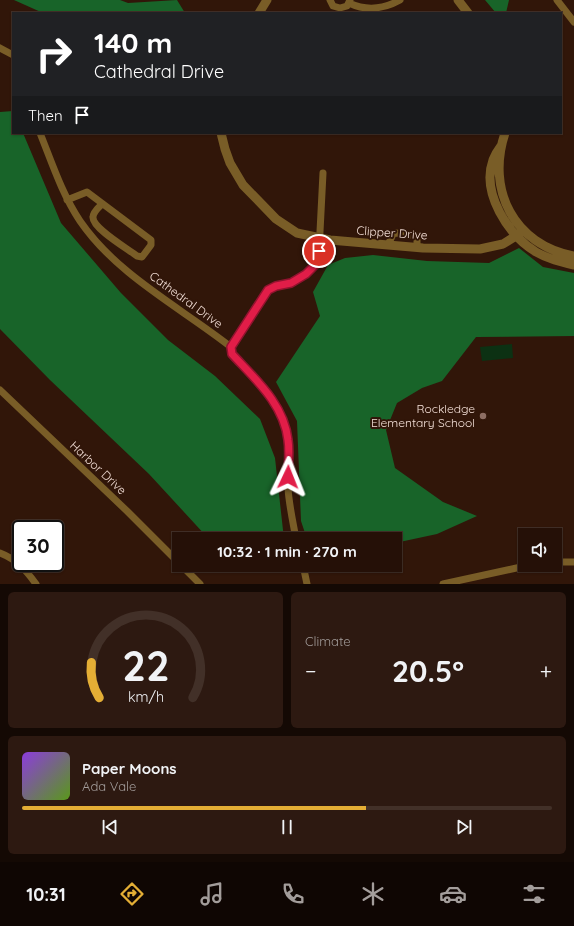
<!DOCTYPE html>
<meta charset="utf-8">
<style>
body{margin:0;font-family:Quicksand,sans-serif;background:#2d1911;color:#f1f3f6;height:100vh;display:flex;flex-direction:column;font-size:15px;white-space:nowrap}
*{box-sizing:border-box;margin:0}
p{font-size:13px;color:#a39d9b}
.icon{flex:none;width:22px;height:22px;fill:none;stroke:currentColor;stroke-width:2;stroke-linecap:round;stroke-linejoin:round}
.map{position:relative;height:584px;overflow:hidden}
.details{display:flex;flex-direction:column;gap:8px;padding:8px;background:#140904;flex:1}
.details>*{flex:none}
.guide{position:absolute;left:12px;top:12px;width:550px;height:122px;border-radius:0px;box-shadow:0 1px 3px #0004,0 0 0 1px #423028;background:#202124;color:#fff;overflow:hidden}
.buttons{position:absolute;left:518px;top:528px;display:grid;gap:8px}
.buttons a{display:grid;place-items:center;width:44px;height:44px;border-radius:0px;background:#251007;box-shadow:0 1px 3px #0004,0 0 0 1px #423028;font-size:20px}
.speed{position:absolute;left:12px;top:520px;display:flex;gap:8px;font-size:20px;font-weight:700;text-align:center}
.speed>*{display:grid;place-content:center;width:52px;height:52px;border-radius:50%;background:#251007;box-shadow:0 1px 3px #0004,0 0 0 1px #423028;line-height:1}
.speed .limit{border:2px solid #111;border-radius:6px;background:#fff;color:#111}
.pin{position:absolute;display:grid;place-items:center;width:34px;height:34px;color:#fff;margin:-17px;border:2px solid #fff;border-radius:50%;box-shadow:0 1px 4px #0007}
.me{position:absolute;width:44px;margin:-22px;rotate:2deg;stroke-linejoin:round;filter:drop-shadow(0 0 3px #0008)}
.turn{display:flex;align-items:center;gap:14px;height:84px;padding:0 16px;font-size:18px}
.turn .icon{width:52px;height:52px;stroke-width:2.5}
.turn b{display:block;font-size:28px;line-height:34px}
.then{display:flex;align-items:center;height:38px;padding:0 16px;background:#0003;gap:8px;font-size:15px}
.big{font-size:30px;font-weight:700;line-height:1.1}
.details .widget{flex:1;display:flex;flex-direction:column;justify-content:center;gap:6px;min-width:0;padding:0 14px;border-radius:6px;background:#2d1911}
.details .dial{align-items:center;gap:0}
.dial svg{height:104px;overflow:visible;fill:none;stroke:#423028;stroke-width:7;stroke-linecap:round;text-anchor:middle}
.dial text{fill:#f1f3f6;stroke:none}
.song{display:flex;align-items:center;gap:12px}
.cover{width:48px;height:48px;border-radius:6px;background:linear-gradient(135deg,hsl(270 70% 55%),hsl(90 70% 35%))}
.played{height:4px;border-radius:2px;background:linear-gradient(90deg,#e4ae35 65%,#423028 65%)}
.keys{display:flex;justify-content:space-around;direction:ltr}
.heat{display:flex;justify-content:space-between;align-items:center;font-size:22px;direction:ltr}
.details .tiles{flex:1;display:grid;gap:8px;grid-template-columns:1fr 1fr}
.widget:last-child{grid-column:span 2}
.trip{position:absolute;left:172px;top:532px;width:230px;height:40px;border-radius:0px;background:#251007;box-shadow:0 1px 3px #0004,0 0 0 1px #423028;font-weight:700;line-height:40px;text-align:center}
.dock{display:flex;height:64px;justify-content:space-around;align-items:center;background:#0f0603;color:#a39d9b}
.dock .icon{width:28px;height:28px}
.dock .active{color:#e4ae35}
.dock b{font-size:18px;color:#f1f3f6}
.map>svg:first-child{display:block}
</style>
<div class="map">
<svg width="574" height="584" viewBox="0 0 574 584">
<rect width="100%" height="100%" fill="#311609"/>
<!-- green -->
<path fill="#0c3113" d="M 512,344 L 513,358 L 482,361 L 480,347 Z"/>
<!-- forest -->
<path fill="#186429" d="M 14,0 L 120,0 L 128,3 L 177,0 L 185,13 L 43,13 Z
M 485,0 L 509,0 L 506,13 L 496,13 Z
M 13,111 L 13,133 L 23,133 L 61,223 L 121,293 L 168,340 L 215,376 L 260,419 L 275,458 L 284,539 L 210,539 L 207,537 L 149,474 L 50,380 L 0,329 L 0,112 Z
M 519,248 L 543,267 L 574,273 L 574,336 L 476,337 L 442,381 L 422,388 L 397,403 L 386,430 L 395,468 L 443,502 L 477,516 L 437,534 L 395,543 L 395,539 L 307,539 L 301,521 L 297,421 L 276,382 L 320,316 L 313,292 L 328,265 L 345,258 L 373,255 L 427,261 L 489,263 Z"/>
<g fill="none" stroke-linecap="round" stroke-linejoin="round">
<!-- minor -->
<path stroke="#795d27" stroke-width="7" d="M 330,0 L 333,6 L 340,8 L 347,6 L 350,0
M 557,0 L 574,22
M 349,3 C 366,11 384,9 400,0
M 0,48 L 13,55
M 40,133 C 52,163 62,194 80,221 C 117,275 180,307 231,347
M 67,200 L 87,192 L 151,240 L 151,245 L 142,257 L 137,256 C 128,249 92,228 93,217 C 93,212 98,208 102,204
M 388,245 L 393,234 L 396,233 L 417,236 L 417,247
M 231,347 L 268,290 L 276,286 L 291,283 L 306,274 L 316,264 L 319,251 L 323,173
M 231,347 L 232,354 C 249,372 270,391 280,413 C 292,438 287,462 288,488 C 289,505 293,522 296,539
M 0,390 L 127,511 L 179,563
M 0,553 C 16,559 26,570 36,584
M 555,562 L 574,562
M 181,565 L 200,584
M 303,565 L 307,584
M 443,584 L 530,565"/>
<!-- tertiary -->
<path stroke="#795d27" stroke-width="9" d="M 458,0 L 468,13
M 259,13 L 267,0
M 221,133 L 225,149 L 230,163 L 243,185 L 276,219 L 297,233 L 330,240 L 423,248 L 480,249 L 503,244 L 524,231
M 505,133 C 486,190 514,245 574,256
M 501,146 C 498,150 495,155 493,160 C 481,193 508,235 536,252 C 548,259 561,262 574,265"/>
</g>
<g fill="none" stroke-linecap="round" stroke-linejoin="round">
<!-- route casing -->
<g stroke="#92132f" stroke-width="10">
<path id="route" d="M 288,477 C 288,465 290,452 288,440 C 284,404 255,379 232,354 L 231,347 L 268,290 L 276,286 L 291,283 L 306,274 L 316,264 L 319,251"/>
</g>
<!-- route -->
<use href="#route" stroke="#e11d48" stroke-width="7"/>
</g>
<!-- markers -->
<circle fill="#8d6e63" stroke="#311609" stroke-width="1.5" cx="483" cy="416" r="4"/>
<g text-anchor="middle" stroke-width="4" stroke-linejoin="round" paint-order="stroke">
<!-- street labels -->
<g font-size="12" fill="#f4e0d8" stroke="#311609">
<text transform="translate(392 233) rotate(4)" y="4">Clipper Drive</text>
<text transform="translate(186 300) rotate(36)" y="4">Cathedral Drive</text>
<text transform="translate(98 468) rotate(43)" y="4">Harbor Drive</text>
</g>
<!-- poi labels -->
<g font-size="12" fill="#f4e0d8" stroke="#311609" text-anchor="end">
<text x="475" y="413">Rockledge<tspan x="475" dy="14">Elementary School</tspan></text>
</g>
</g>
</svg>
<div class="buttons">
<a><svg class="icon" aria-label="sound" viewBox="0 0 24 24"><path d="M4 9h4l5-4v14l-5-4H4zM17 9q2 3 0 6"/></svg></a>
</div>
<div class="speed"><div class="limit">30</div></div>
<div class="pin" style="left:319px;top:251px;background:#d93025"><svg class="icon" aria-label="arrive" viewBox="0 0 24 24"><path d="M6 21V4h12l-3 4 3 4H6"/></svg></div>
<svg class="me" style="left:288px;top:477px" viewBox="-20 -20 40 40"><path d="M0-17L14 15 0 8-14 15z" fill="#e11d48" stroke="#fff" stroke-width="4"/></svg>
<div class="trip">10:32 · 1 min · 270 m</div>
<div class="guide">
<div class="turn"><svg class="icon" aria-label="right" viewBox="0 0 24 24"><path d="M7 20v-9h11M14 6l5 5-5 5"/></svg><div><b>140 m</b>Cathedral Drive</div></div>
<div class="then">Then<svg class="icon" aria-label="arrive" viewBox="0 0 24 24"><path d="M6 21V4h12l-3 4 3 4H6"/></svg></div>
</div>
</div>
<section class="details">
<div class="tiles">
<div class="widget dial"><svg viewBox="0 0 100 80">
<path d="M14 69A42 42 0 1 1 86 69"/>
<path d="M14 69A42 42 0 0 1 8 42" stroke="#e4ae35"/>
<text x="50" y="56" font-size="32" font-weight="700">22</text>
<text x="50" y="72" font-size="11">km/h</text>
</svg></div>
<div class="widget"><p>Climate</p>
<div class="heat"><a>−</a><b class="big">20.5°</b><a>+</a></div>
</div>
<div class="widget">
<div class="song"><i class="cover"></i><div><b>Paper Moons</b><p>Ada Vale</p></div></div>
<div class="played"></div>
<div class="keys"><svg class="icon" aria-label="previous" viewBox="0 0 24 24"><path d="M18 5L8 12l10 7zM5 5v14"/></svg><svg class="icon" aria-label="pause" viewBox="0 0 24 24"><path d="M8 5v14M16 5v14"/></svg><svg class="icon" aria-label="next" viewBox="0 0 24 24"><path d="M6 5l10 7-10 7zM19 5v14"/></svg></div>
</div>
</div>
</section>
<nav class="dock">
<b>10:31</b>
<svg class="icon active" aria-label="directions" viewBox="0 0 24 24"><path d="M12 3l9 9-9 9-9-9zM9 14v-3h6M13 9l2 2-2 2"/></svg>
<svg class="icon" aria-label="music" viewBox="0 0 24 24"><path d="M9 18V5l10-2v13"/><circle cx="6" cy="18" r="3"/><circle cx="16" cy="16" r="3"/></svg>
<svg class="icon" aria-label="phone" viewBox="0 0 24 24"><path d="M5 4h4l2 5-3 2q2 4 5 5l2-3 5 2v4C11 20 4 13 5 4z"/></svg>
<svg class="icon" aria-label="climate" viewBox="0 0 24 24"><path d="M12 3v18M4 7l16 10M4 17L20 7"/></svg>
<svg class="icon" aria-label="car" viewBox="0 0 24 24"><path d="M5 17H2v-5l4-1 3-4h7l3 4 3 1v5h-3M9 17h6M6 11h13"/><circle cx="7" cy="17" r="2"/><circle cx="17" cy="17" r="2"/></svg>
<svg class="icon" aria-label="filters" viewBox="0 0 24 24"><path d="M4 7h16M4 17h16"/><circle cx="9" cy="7" r="2"/><circle cx="15" cy="17" r="2"/></svg>
</nav>
